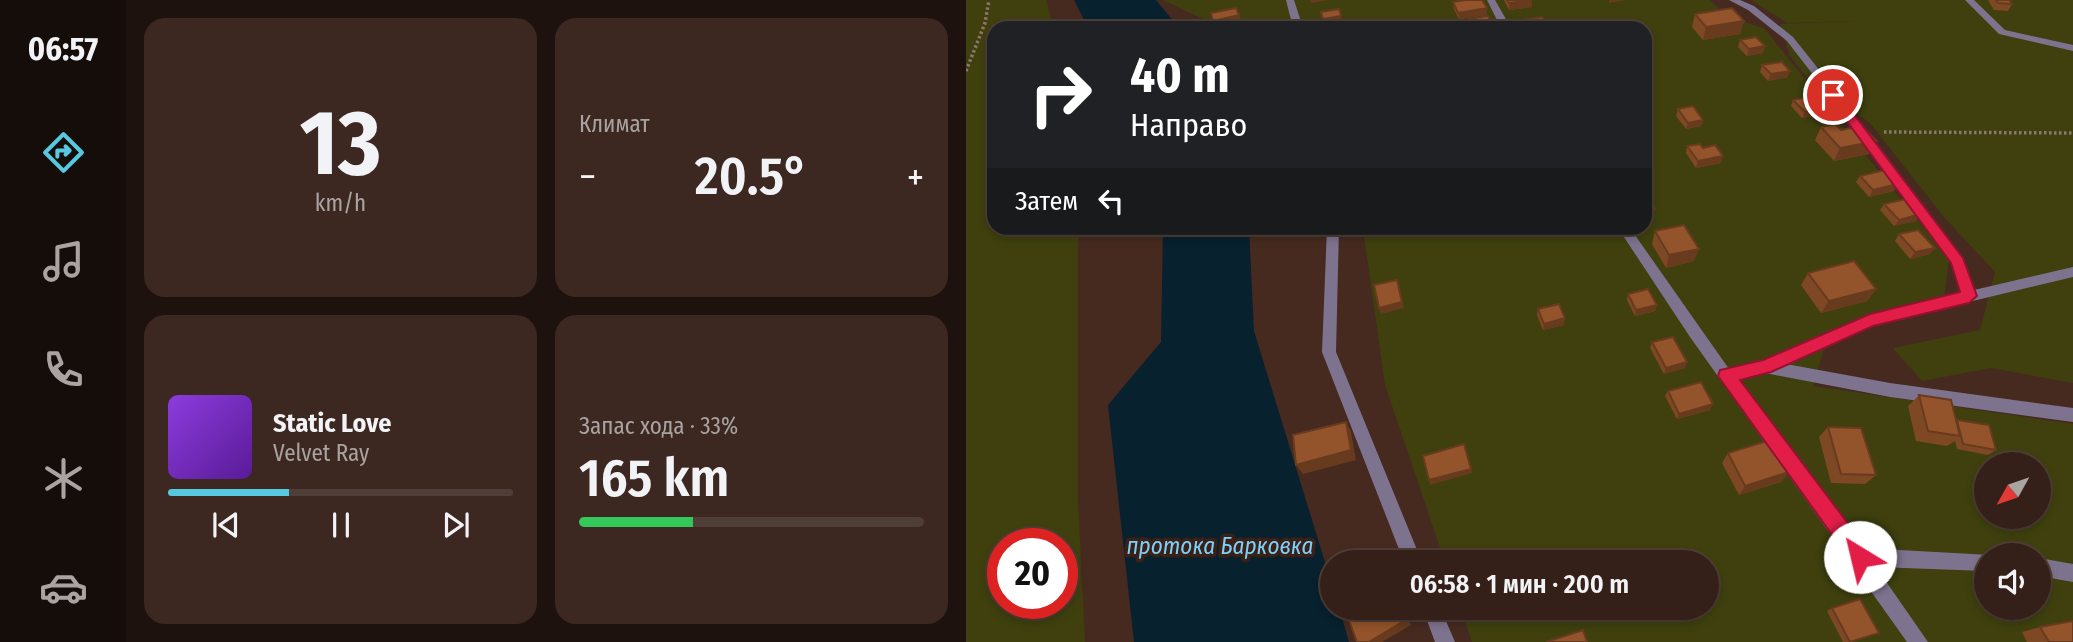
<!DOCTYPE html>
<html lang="ru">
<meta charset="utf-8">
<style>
body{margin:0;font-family:"Fira Sans Condensed",sans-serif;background:#3c2821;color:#f1f3f6;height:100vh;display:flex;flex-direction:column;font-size:26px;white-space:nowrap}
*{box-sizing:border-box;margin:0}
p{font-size:23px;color:#a9a3a2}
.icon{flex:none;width:38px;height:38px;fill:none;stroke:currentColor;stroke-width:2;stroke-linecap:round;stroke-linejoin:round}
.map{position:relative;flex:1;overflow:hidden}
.drawer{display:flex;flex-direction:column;gap:18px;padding:18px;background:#1d120d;width:840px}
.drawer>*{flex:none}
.hud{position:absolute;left:21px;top:21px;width:665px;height:214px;border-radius:21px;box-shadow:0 4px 10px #0003,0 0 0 2px #4e3e37;background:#202124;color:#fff;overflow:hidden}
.needle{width:46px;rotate:230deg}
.tools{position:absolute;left:1008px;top:452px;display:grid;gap:14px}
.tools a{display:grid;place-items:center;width:77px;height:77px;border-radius:50%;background:#342018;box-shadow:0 4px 10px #0003,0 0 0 2px #4e3e37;font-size:35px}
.speed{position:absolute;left:21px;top:528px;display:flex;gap:14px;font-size:35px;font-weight:700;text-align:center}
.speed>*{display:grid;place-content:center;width:91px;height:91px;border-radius:50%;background:#342018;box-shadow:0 4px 10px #0003,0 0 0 2px #4e3e37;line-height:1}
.speed .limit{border:10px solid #d22;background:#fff;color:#111}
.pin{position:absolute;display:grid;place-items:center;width:60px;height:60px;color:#fff;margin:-30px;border:4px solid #fff;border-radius:50%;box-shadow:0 2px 7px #0007}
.me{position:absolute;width:77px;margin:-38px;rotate:324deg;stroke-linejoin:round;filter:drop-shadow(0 0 5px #0008)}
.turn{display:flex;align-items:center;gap:24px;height:147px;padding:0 28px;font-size:32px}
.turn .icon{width:91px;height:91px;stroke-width:2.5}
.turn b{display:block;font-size:49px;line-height:60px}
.then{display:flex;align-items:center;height:66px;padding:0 28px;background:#0003;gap:14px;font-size:26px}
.big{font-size:52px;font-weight:600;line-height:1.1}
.drawer .tile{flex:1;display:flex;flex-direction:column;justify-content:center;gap:10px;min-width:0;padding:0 24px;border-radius:21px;background:#3c2821}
.drawer .dial{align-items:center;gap:0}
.dial b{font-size:91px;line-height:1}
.song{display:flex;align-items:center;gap:21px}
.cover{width:84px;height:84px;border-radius:10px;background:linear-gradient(135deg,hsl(270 70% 55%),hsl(270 70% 35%))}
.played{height:7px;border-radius:4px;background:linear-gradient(90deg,#56c9e1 35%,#4e3e37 35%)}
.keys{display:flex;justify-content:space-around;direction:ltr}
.heat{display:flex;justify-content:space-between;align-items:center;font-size:38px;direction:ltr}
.charge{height:10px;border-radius:5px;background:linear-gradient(90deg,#34c759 33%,#4e3e37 0)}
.drawer .tiles{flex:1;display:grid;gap:18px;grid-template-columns:repeat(2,1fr)}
.trip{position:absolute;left:354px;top:550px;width:399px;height:70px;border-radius:35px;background:#342018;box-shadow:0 4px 10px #0003,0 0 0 2px #4e3e37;font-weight:600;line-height:70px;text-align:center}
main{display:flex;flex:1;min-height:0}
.tabs{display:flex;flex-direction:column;width:126px;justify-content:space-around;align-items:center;background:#150d0a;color:#a9a3a2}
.tabs .icon{width:49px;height:49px}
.tabs .selected{color:#56c9e1}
.tabs b{font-size:32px;color:#f1f3f6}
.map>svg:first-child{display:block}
</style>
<main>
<nav class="tabs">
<b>06:57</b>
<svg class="icon selected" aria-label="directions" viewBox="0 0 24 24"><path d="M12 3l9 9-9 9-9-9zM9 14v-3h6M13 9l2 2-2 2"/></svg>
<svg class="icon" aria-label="music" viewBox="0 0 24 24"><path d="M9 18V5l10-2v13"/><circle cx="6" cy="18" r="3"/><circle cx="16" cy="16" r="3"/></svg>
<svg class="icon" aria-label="phone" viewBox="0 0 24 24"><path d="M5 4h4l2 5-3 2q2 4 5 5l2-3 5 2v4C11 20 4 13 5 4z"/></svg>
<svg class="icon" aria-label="climate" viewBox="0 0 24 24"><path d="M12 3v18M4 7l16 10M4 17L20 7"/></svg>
<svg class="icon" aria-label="car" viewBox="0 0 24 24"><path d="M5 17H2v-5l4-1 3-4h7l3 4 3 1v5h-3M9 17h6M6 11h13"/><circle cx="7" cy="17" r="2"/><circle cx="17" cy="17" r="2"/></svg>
</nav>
<section class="drawer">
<div class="tiles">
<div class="tile dial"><b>13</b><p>km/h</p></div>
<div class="tile"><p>Климат</p>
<div class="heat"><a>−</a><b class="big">20.5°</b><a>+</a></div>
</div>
<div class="tile">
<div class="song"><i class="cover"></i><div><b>Static Love</b><p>Velvet Ray</p></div></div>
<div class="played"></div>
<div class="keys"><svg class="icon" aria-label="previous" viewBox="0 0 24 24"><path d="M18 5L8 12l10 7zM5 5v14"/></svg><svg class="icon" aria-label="pause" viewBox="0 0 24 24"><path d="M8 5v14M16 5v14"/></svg><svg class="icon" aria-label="next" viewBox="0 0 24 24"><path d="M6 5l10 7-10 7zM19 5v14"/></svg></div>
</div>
<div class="tile"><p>Запас хода · 33%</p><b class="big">165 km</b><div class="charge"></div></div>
</div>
</section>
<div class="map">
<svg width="1107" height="642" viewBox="0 0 1107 642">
<rect width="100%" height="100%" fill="#462a20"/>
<!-- green -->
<path fill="#3f400e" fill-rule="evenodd" d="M 0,0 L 80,0 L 88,28 L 28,28 L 28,228 L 112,228 L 112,501 L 119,642 L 0,642 ZM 96,544 L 96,604 L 37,604 L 37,544 Z
M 197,0 L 744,0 L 761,17 L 798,28 L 983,259 L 978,299 L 859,345 L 847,386 L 1107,424 L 1107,642 L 506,642 L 494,607 L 740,607 L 740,562 L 479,562 L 419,385 L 397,228 L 679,228 L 679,28 L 247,28 L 245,23 ZM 1020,464 L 1073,464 L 1073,516 L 1020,516 ZM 1020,555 L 1073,555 L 1073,607 L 1020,607 Z
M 785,0 L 1107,0 L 1107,383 L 1025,368 L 956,381 L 927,348 L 1014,330 L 1029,272 L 978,217 L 904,123 L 842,79 L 824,56 L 814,24 L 890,21 L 821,23 Z"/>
<!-- water -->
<path fill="#07212e" d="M 108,0 L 190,0 L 213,28 L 122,28 Z
M 197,228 L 283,228 L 288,331 L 366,585 L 366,607 L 373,607 L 383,642 L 168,642 L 142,405 L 195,342 Z"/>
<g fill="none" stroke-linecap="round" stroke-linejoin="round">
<!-- path -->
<path stroke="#8d766d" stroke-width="3.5" stroke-dasharray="2.5 2.5" stroke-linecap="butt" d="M 0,71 L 19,23 L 23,0
M 918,132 L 1107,133"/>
<!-- service -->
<path fill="#7e738f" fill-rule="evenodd" d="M 320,0 L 328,0 L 337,28 L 327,28 Z
M 521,0 L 529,0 L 545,28 L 535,28 Z
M 763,0 L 774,0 L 788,6 L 827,37 L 900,129 L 997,258 L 1008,290 L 1107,267 L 1107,277 L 907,325 L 820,364 L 924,383 L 1107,408 L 1107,422 L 924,397 L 799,373 L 771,380 L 897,548 L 1024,555 L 1020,555 L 1020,571 L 910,567 L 962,642 L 941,642 L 724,337 L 652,228 L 664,228 L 763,369 L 797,361 L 904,314 L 995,293 L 986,262 L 892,133 L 821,41 L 782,10 Z
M 999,0 L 1008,0 L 1039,30 L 1107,45 L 1107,51 L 1033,34 Z
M 361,228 L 373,228 L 370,352 L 456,562 L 438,562 L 356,352 Z
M 1073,558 L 1107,564 L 1107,582 L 1073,576 Z
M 456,607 L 474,607 L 489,642 L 469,642 Z"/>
</g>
<!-- wall -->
<path fill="#7f4825" d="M 538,0 L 566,0 L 566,7 L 543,10 Z
M 1022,0 L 1043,0 L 1046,4 L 1042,11 L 1028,10 Z
M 487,2 L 521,8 L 521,15 L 493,19 L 488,9 Z
M 729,14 L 778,21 L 774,34 L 737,40 L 726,27 Z
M 774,40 L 799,46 L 797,53 L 781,56 L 772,47 Z
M 796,65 L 822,77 L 802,81 L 794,72 Z
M 827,100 L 850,115 L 836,118 L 825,106 Z
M 712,109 L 737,120 L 735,126 L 720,129 L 710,116 Z
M 855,127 L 875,130 L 911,141 L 903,154 L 868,161 L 849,140 Z
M 721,146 L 737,148 L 755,163 L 730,168 L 720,153 Z
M 894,176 L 932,184 L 928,191 L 903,197 L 890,182 Z
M 918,204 L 955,214 L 950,221 L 928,226 L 914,210 Z
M 689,231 L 728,261 L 700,268 L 686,244 Z
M 933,234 L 964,254 L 944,259 L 929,241 Z
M 842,273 L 910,289 L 901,301 L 855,313 L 835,285 Z
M 662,294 L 691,305 L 689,311 L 669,316 L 661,300 Z
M 572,309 L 598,325 L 577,330 L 571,315 Z
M 686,342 L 719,368 L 698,374 L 684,348 Z
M 702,391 L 744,410 L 711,419 L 699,396 Z
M 953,395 L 990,421 L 991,420 L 1030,450 L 1022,455 L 991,449 L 989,441 L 981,446 L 950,441 L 942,406 Z
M 862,427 L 910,475 L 899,484 L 865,483 L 853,437 Z
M 762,453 L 823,472 L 815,482 L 773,495 L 756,463 Z
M 866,608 L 888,642 L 877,642 L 861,611 Z
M 1074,627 L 1107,642 L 1061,642 L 1056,632 Z"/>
<!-- shaded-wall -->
<path fill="#683b1e" d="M 344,0 L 363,0 L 345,3 Z
M 566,0 L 566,7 L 543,10 L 543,3 Z
M 643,0 L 660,0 L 643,3 Z
M 521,8 L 521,15 L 493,19 L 492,13 Z
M 273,15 L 276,22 L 250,27 L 247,21 Z
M 375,16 L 377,23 L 359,26 L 357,19 Z
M 778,21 L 774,34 L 737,40 L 740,27 Z
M 526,24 L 526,28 L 507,28 L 507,27 Z
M 799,46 L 797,53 L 781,56 L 783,49 Z
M 824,71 L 822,77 L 802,81 L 805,74 Z
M 853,109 L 850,115 L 836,118 L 839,112 Z
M 737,120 L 735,126 L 720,129 L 722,123 Z
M 911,141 L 903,154 L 868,161 L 874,148 Z
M 757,156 L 755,163 L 730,168 L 732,161 Z
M 932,184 L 928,191 L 903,197 L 907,190 Z
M 689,209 L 687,215 L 679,217 L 679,211 Z
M 955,214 L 950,221 L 928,226 L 933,220 Z
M 969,248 L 964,254 L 944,259 L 949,252 Z
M 733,249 L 728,261 L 700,268 L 703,255 Z
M 910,289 L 901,301 L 855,313 L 863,301 Z
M 436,302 L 438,308 L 415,314 L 413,308 Z
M 691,305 L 689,311 L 669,316 L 670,310 Z
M 599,318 L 598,325 L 577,330 L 578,324 Z
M 721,362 L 719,368 L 698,374 L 700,368 Z
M 747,404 L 744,410 L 711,419 L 713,414 Z
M 380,422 L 385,432 L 390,460 L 337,474 L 330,465 Z
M 505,469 L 506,473 L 464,485 L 463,480 Z
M 823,472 L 815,482 L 773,495 L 779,486 Z
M 435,607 L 437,607 L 445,625 L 416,642 L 403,642 Z"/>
<!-- building -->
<path fill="#94542b" stroke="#683b1e" stroke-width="2" d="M 500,0 L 516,0 L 521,8 L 492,13 L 487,2 Z
M 541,0 L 565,0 L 543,3 Z
M 1030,0 L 1043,0 L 1046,4 L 1032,3 Z
M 270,8 L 273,15 L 247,21 L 245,13 Z
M 766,8 L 778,21 L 740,27 L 729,14 Z
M 373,9 L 375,16 L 357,19 L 355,12 Z
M 522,16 L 526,24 L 507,27 L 503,19 Z
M 576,17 L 582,28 L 555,28 L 551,21 Z
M 790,37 L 799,46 L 783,49 L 774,40 Z
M 816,62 L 824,71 L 805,74 L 796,65 Z
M 842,97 L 853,109 L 839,112 L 827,100 Z
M 727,106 L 737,120 L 722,123 L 712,109 Z
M 869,124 L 875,130 L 896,126 L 911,141 L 874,148 L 855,127 Z
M 734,144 L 737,148 L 749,145 L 757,156 L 732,161 L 721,146 Z
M 919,170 L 932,184 L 907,190 L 894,176 Z
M 679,194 L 680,194 L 689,209 L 679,211 Z
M 940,199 L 955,214 L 933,220 L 918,204 Z
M 718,225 L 733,249 L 703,255 L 689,231 Z
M 952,230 L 969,248 L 949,252 L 933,234 Z
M 888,261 L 910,289 L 863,301 L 842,273 Z
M 431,280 L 436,302 L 413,308 L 408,285 Z
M 682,289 L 691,305 L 670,310 L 662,294 Z
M 593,304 L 599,318 L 578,324 L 572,309 Z
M 707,337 L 721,362 L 700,368 L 686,342 Z
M 735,382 L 747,404 L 713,414 L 702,391 Z
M 953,395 L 985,400 L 994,436 L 962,431 Z
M 991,420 L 1023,425 L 1030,450 L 997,444 Z
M 380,422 L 385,450 L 330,465 L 327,435 Z
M 862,427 L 895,428 L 910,475 L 875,474 Z
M 804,440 L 823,472 L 779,486 L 762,453 Z
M 498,444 L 505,469 L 463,480 L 457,456 Z
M 894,599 L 913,633 L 884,642 L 866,608 Z
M 394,607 L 435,607 L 441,619 L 403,642 L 391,642 L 381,615 Z
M 1107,621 L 1107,642 L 1083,642 L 1074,627 Z
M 617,630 L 621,642 L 580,642 Z"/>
<!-- route -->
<path fill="#e11d48" stroke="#92132f" stroke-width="2" d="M 863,92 L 871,92 L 997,258 L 1011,296 L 1003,303 L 907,326 L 805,372 L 774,380 L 902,550 L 905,557 L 902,564 L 894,567 L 887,564 L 752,376 L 754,370 L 797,360 L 904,314 L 994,292 L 985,263 L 863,97 Z"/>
<g text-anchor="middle" stroke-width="7" stroke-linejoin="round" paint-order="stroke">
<!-- near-water labels -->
<g font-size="23" font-style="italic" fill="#7bd0fe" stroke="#3b2016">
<text x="254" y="554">протока Барковка</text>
</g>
</g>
</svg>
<div class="tools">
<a><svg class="needle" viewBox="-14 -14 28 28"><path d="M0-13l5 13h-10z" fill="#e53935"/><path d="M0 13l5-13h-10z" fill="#a9a3a2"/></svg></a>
<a><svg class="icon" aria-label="sound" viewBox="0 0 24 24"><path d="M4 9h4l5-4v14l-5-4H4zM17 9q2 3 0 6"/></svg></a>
</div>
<div class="speed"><div class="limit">20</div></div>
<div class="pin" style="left:867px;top:95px;background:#d93025"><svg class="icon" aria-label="arrive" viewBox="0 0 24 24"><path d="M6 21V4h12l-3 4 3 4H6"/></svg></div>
<svg class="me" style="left:894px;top:557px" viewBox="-20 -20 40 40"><circle r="19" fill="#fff"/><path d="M0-13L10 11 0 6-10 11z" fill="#e11d48"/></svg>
<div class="trip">06:58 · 1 мин · 200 m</div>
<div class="hud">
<div class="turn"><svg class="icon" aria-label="right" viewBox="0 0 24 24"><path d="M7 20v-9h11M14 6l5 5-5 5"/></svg><div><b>40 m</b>Направо</div></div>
<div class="then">Затем<svg class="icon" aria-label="left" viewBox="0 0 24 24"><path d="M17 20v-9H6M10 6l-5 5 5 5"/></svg></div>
</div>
</div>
</main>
